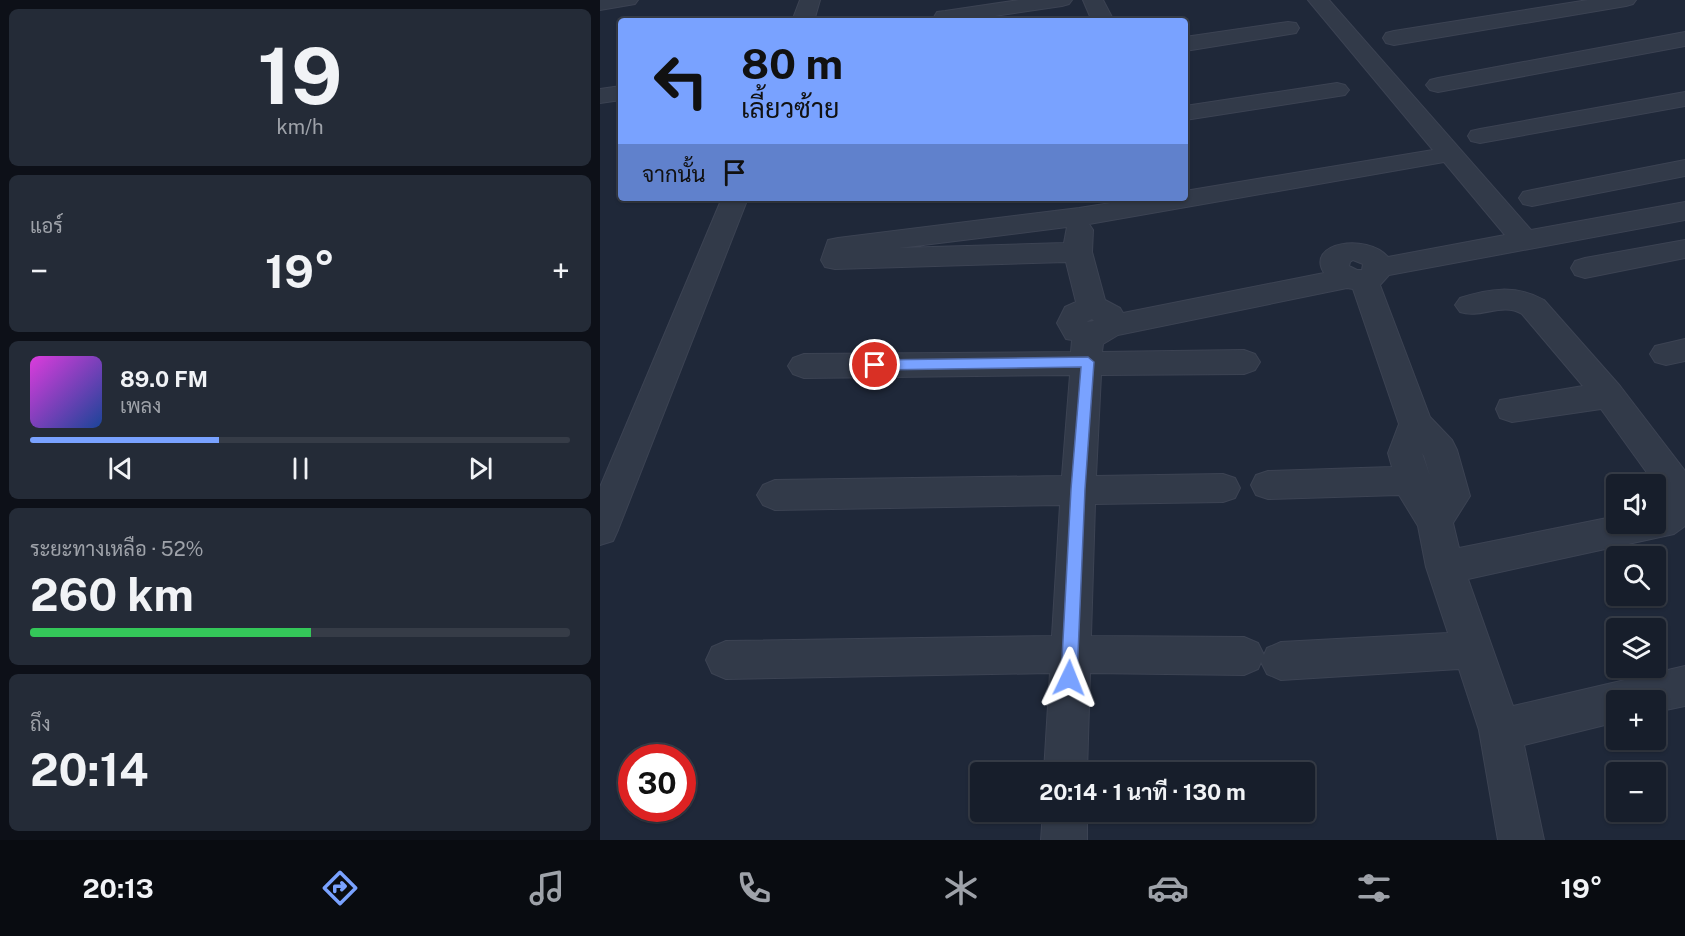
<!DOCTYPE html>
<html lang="th">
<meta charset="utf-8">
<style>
body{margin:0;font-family:"Public Sans",Sarabun,sans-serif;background:#242b37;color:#f1f3f6;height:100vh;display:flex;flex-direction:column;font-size:22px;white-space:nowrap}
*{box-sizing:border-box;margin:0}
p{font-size:20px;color:#9ea2a9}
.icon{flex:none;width:33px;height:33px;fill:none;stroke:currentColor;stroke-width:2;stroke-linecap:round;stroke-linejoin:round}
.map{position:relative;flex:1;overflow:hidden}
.panel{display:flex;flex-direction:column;gap:9px;padding:9px;background:#0d1018;width:600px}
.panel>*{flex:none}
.hud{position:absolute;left:18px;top:18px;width:570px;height:183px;border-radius:6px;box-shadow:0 2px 4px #0004,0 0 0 2px #363c47;background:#79a2ff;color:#111;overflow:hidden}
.controls{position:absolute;left:1006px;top:474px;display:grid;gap:12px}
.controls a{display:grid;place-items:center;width:60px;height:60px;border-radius:6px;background:#171e2b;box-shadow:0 2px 4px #0004,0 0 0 2px #363c47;font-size:30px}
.speed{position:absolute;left:18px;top:744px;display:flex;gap:12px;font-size:30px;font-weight:700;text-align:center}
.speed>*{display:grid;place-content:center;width:78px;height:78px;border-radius:50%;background:#171e2b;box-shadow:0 2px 4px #0004,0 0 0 2px #363c47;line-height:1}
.speed .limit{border:9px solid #d22;background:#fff;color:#111}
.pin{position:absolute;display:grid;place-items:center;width:51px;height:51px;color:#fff;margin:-26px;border:3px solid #fff;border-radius:50%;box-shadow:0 2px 6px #0007}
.me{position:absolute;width:66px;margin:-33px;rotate:2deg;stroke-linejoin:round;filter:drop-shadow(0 0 4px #0008)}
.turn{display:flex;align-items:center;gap:21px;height:126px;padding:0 24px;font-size:27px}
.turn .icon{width:78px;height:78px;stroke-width:2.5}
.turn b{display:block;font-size:42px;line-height:51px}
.then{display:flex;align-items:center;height:57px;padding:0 24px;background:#0003;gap:12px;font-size:22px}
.big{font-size:45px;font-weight:700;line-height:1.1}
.panel .widget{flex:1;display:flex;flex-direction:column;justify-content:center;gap:9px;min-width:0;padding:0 21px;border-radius:9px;background:#242b37}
.panel .dial{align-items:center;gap:0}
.dial b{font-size:78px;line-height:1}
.song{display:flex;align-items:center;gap:18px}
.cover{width:72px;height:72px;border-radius:9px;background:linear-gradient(135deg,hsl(300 70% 55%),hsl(220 70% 35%))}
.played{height:6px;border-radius:3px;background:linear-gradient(90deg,#79a2ff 35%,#363c47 35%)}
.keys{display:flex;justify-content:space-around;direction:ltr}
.heat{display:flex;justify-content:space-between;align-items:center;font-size:33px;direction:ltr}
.charge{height:9px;border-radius:4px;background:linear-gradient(90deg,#34c759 52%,#363c47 0)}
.trip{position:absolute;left:370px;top:762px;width:345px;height:60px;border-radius:6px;background:#171e2b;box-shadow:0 2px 4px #0004,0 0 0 2px #363c47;font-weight:700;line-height:60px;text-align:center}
.tabs{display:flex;height:96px;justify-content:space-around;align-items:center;background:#090c11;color:#9ea2a9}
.tabs .icon{width:42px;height:42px}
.tabs .selected{color:#79a2ff}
.tabs b{font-size:27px;color:#f1f3f6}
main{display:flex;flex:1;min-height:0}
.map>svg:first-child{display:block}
</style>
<main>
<section class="panel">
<div class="widget dial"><b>19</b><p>km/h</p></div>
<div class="widget"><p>แอร์</p>
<div class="heat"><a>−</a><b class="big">19°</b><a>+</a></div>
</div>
<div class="widget">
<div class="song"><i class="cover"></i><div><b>89.0 FM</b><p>เพลง</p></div></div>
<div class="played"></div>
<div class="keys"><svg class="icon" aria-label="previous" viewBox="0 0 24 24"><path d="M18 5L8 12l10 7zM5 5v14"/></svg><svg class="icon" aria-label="pause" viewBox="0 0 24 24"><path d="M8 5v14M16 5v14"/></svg><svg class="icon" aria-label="next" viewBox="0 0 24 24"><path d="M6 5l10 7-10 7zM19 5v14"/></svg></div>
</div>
<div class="widget"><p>ระยะทางเหลือ · 52%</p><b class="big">260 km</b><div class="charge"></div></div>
<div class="widget"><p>ถึง</p><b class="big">20:14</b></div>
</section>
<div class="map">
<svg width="1085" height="840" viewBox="0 0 1085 840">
<rect width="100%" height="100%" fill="#1f2839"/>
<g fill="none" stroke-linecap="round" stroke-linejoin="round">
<!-- minor casing -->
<g stroke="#3c4353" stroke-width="2">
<path id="minor" d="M 0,0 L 38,0 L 35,4 L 0,10 Z
M 200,0 L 220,0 L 214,21 L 192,21 Z
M 419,0 L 472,0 L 469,4 L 462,6 L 361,21 L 337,21 L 334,17 L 337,12 L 345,11 Z
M 483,0 L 503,0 L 514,21 L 492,21 Z
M 708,0 L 729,0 L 931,230 L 1085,202 L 1085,220 L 789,275 L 780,285 L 830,417 L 852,440 L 857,450 L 870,496 L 853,523 L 859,548 L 1017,516 L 1017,524 L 1056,524 L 1056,507 L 1060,504 L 1063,495 L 1001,409 L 912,422 L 900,418 L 896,409 L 900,400 L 983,386 L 922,314 C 902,302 881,319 860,312 L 855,305 L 860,298 C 888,289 916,284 944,300 L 1020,386 L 1085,471 L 1085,526 L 1074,534 L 868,579 L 913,706 L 1085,666 L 1085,706 L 1056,712 L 1056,700 L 1017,700 L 1017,722 L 924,745 L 944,840 L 898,840 L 879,730 L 859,669 L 681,680 L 667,674 L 661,662 L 658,669 L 644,675 L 490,673 L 487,772 L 444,772 L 450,673 L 126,679 L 112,673 L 106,660 L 112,647 L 126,641 L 452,636 L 460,505 L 175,510 L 163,505 L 157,495 L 163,485 L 175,480 L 462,476 L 470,375 L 204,378 L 193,374 L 188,366 L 193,358 L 204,354 L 471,352 L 472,340 L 466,339 L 457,323 L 465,307 L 476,302 L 466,262 L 235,269 L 225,267 L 221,260 L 228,240 L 238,238 L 479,208 L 542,198 L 585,198 L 585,191 L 833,150 ZM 844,162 L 905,235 L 788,257 C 767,233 705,242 724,273 L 523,313 L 520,308 L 505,300 L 492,252 L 493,230 L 489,224 ZM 467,227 L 464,243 L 299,248 ZM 753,260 L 763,264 L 762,270 L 757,270 L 749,266 L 750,262 ZM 747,288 L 753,289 L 799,424 L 788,453 L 792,467 L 668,471 L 656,475 L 651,485 L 656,495 L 668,499 L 799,495 L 818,526 L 826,567 L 848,633 L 681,642 L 667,648 L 664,655 L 658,643 L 644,637 L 491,636 L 495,504 L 623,502 L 635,498 L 640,488 L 635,478 L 623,474 L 496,476 L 501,375 L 644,374 L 655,370 L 660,362 L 655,354 L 644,350 L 502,352 L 503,344 L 518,335 ZM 492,319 L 494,321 L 487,322 L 488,321 ZM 822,453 L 824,456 L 830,476 Z
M 988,0 L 1036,0 L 1033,4 L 1026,6 L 794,45 L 786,43 L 783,38 L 786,33 L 794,31 Z
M 688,22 L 696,23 L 699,28 L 696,33 L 585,51 L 585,37 Z
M 1085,32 L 1085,46 L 838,92 L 830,90 L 826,85 L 830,80 L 838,78 Z
M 737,83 L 745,85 L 749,90 L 745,95 L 585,120 L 585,106 Z
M 21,86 L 21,100 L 0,103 L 0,89 Z
M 1085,92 L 1085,106 L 880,143 L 871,141 L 868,136 L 871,131 L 880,129 Z
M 1085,160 L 1085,176 L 932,206 L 923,204 L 919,198 L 923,192 L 932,190 Z
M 122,198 L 148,198 L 18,530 L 13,541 L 0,545 L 0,487 Z
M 1085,240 L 1085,258 L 985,278 L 975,275 L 971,268 L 975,261 L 985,258 Z
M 1085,339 L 1085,361 L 1066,365 L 1055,362 L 1050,354 L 1055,346 Z
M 443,812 L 487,812 L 487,840 L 441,840 Z"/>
</g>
<!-- minor -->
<use href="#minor" fill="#323a49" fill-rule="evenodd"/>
</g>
<!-- route -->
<path fill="#79a2ff" stroke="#4f69a6" stroke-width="1.5" d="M 488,357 L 494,362 L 485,489 L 477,678 L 475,684 L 469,686 L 463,684 L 461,678 L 471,489 L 481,367 L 275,370 L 269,365 L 275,360 Z"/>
</svg>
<div class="controls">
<a><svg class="icon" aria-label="sound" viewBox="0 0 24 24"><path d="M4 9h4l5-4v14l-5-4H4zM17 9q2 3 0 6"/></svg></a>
<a><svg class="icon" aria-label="search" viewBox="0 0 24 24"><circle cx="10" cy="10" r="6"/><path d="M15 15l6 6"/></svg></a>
<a><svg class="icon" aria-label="layers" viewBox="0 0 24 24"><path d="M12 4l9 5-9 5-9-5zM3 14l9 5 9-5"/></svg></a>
<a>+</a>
<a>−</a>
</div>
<div class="speed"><div class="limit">30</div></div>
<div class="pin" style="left:275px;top:365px;background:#d93025"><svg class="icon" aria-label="arrive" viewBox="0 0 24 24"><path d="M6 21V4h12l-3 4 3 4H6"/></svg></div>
<svg class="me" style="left:469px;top:678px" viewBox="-20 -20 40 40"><path d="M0-17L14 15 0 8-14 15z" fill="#79a2ff" stroke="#fff" stroke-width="4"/></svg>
<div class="trip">20:14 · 1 นาที · 130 m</div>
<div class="hud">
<div class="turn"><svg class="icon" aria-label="left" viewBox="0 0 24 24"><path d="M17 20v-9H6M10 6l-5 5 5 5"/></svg><div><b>80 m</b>เลี้ยวซ้าย</div></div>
<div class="then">จากนั้น<svg class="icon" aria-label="arrive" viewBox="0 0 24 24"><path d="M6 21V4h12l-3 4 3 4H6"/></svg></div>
</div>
</div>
</main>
<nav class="tabs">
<b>20:13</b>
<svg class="icon selected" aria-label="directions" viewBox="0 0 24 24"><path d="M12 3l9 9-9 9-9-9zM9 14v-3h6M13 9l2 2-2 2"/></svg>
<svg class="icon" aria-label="music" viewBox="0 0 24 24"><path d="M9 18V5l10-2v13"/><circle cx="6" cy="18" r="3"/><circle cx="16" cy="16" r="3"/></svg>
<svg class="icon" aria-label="phone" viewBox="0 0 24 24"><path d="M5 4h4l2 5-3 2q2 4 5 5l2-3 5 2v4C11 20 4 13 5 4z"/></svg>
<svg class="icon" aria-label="climate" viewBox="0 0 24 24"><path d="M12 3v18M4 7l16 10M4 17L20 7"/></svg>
<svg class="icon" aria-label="car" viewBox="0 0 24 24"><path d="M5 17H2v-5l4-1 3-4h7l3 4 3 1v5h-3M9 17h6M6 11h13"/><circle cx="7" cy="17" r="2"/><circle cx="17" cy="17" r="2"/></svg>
<svg class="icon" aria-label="filters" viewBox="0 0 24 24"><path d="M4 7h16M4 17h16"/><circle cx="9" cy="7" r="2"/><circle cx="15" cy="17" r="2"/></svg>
<b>19°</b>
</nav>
